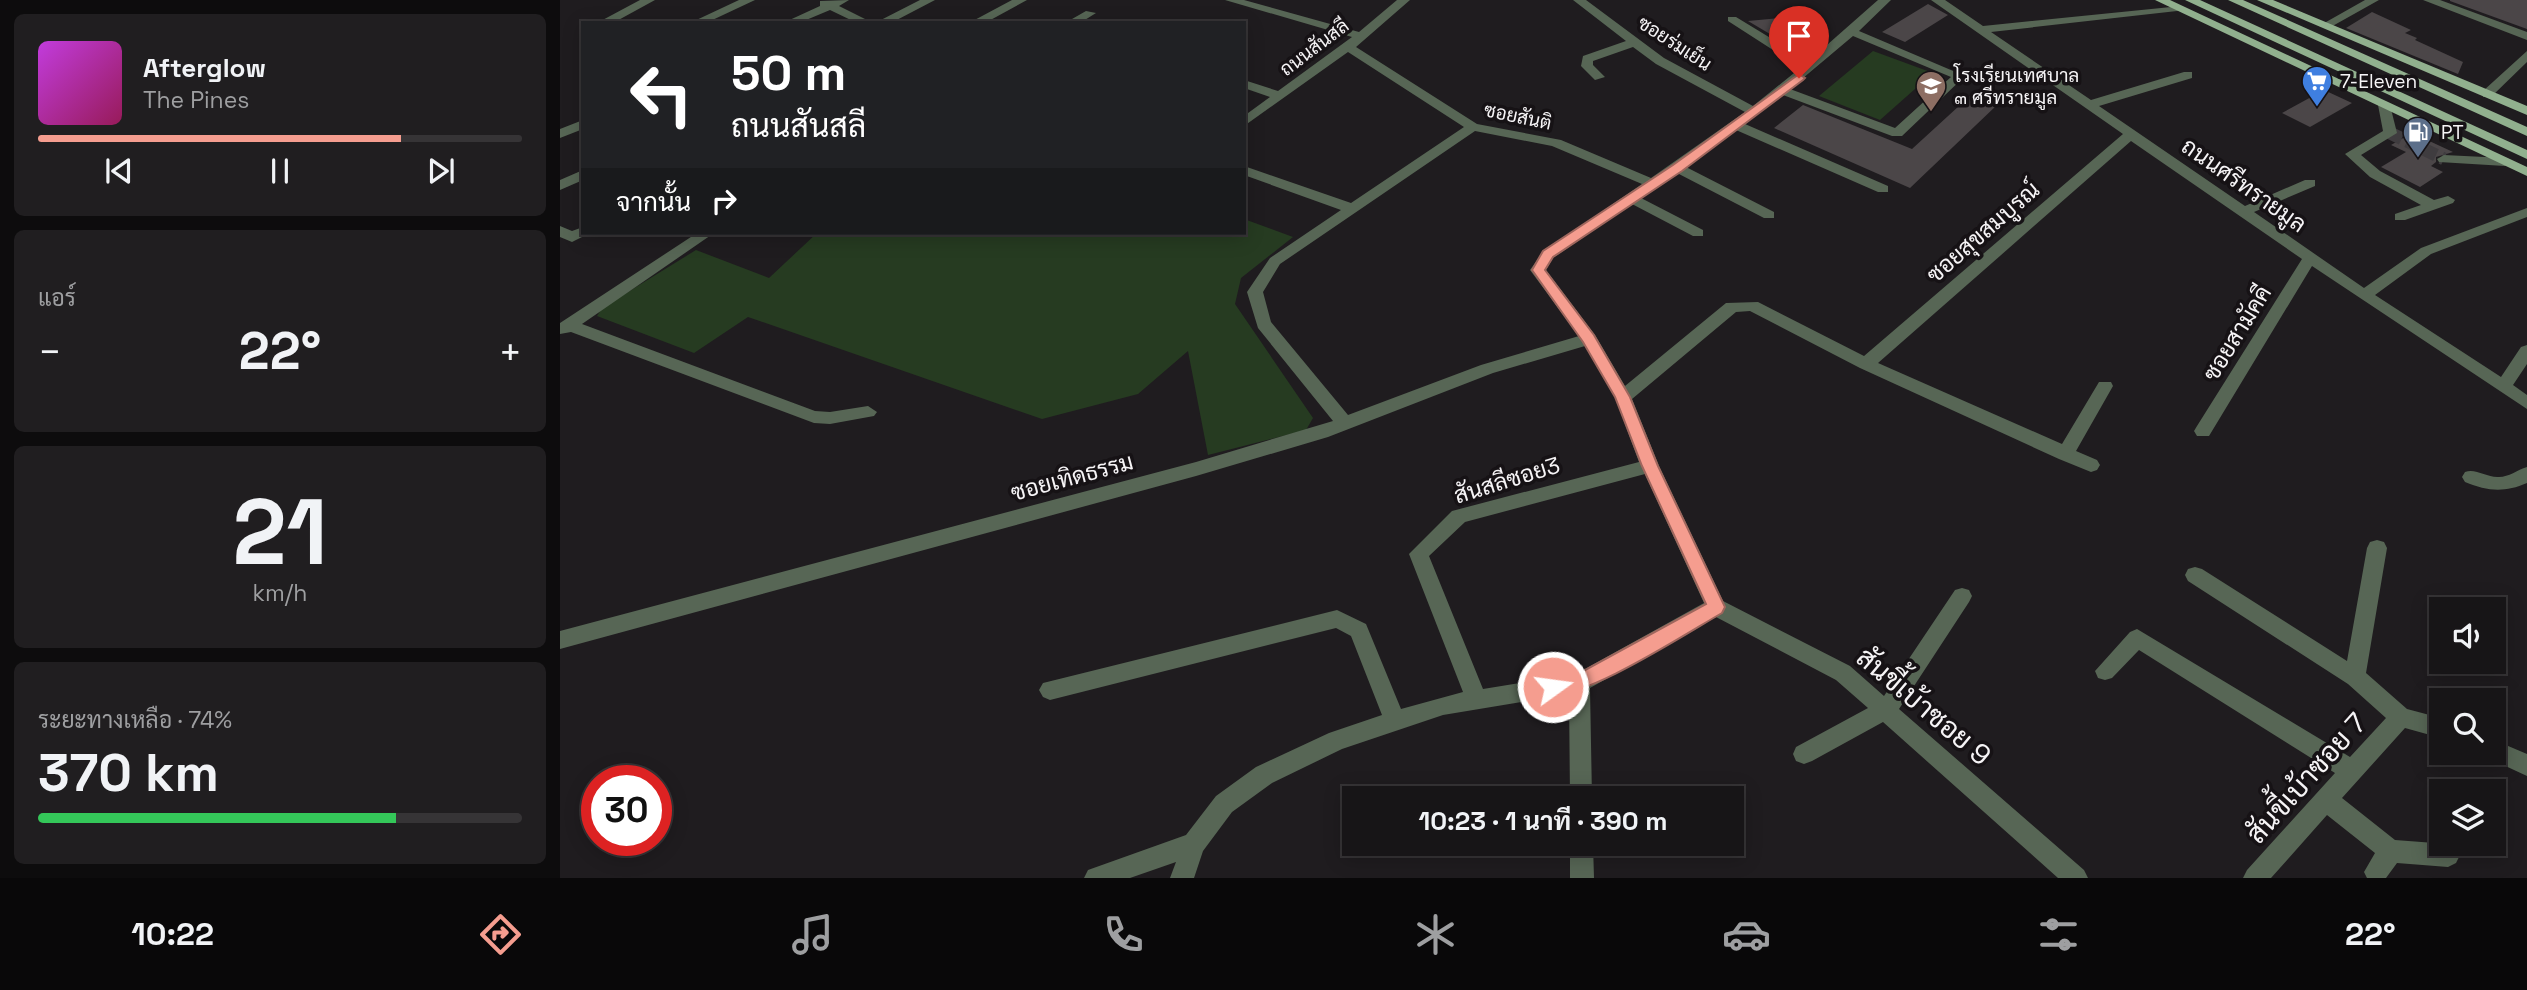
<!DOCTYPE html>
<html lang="th">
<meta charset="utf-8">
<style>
body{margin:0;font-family:"Space Grotesk",Sarabun,sans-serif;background:#201e20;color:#f1f3f6;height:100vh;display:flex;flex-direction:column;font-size:26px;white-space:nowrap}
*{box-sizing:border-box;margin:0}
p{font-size:23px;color:#9e9fa1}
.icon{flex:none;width:38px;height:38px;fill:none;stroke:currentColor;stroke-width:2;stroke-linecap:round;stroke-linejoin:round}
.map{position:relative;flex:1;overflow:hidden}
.details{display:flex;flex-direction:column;gap:14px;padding:14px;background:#0d0c0d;width:560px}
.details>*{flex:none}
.hud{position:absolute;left:21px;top:21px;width:665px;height:214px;border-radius:0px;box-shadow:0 4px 18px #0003,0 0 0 2px #363436;background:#202124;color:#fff;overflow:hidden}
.fabs{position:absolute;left:1869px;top:597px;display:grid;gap:14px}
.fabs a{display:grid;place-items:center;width:77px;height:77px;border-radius:0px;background:#171517;box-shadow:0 4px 18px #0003,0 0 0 2px #363436;font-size:35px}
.speed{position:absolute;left:21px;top:765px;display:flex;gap:14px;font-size:35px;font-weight:700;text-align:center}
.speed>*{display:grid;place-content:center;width:91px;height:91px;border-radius:50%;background:#171517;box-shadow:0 4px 18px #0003,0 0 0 2px #363436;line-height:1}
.speed .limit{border:10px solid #d22;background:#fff;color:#111}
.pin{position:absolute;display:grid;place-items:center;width:60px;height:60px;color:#fff;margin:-72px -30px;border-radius:50% 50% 50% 0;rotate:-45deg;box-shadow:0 0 7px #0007}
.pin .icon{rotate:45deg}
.me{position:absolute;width:77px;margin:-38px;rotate:76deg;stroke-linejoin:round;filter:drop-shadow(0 0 5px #0008)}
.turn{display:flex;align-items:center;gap:24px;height:147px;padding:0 35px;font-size:32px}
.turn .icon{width:91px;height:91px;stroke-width:2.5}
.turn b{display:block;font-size:49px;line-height:60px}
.then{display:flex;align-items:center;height:66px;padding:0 35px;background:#0003;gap:14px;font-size:26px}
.big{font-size:52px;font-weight:700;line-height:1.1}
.details .card{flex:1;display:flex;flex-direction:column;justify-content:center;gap:10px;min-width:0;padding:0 24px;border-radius:10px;background:#201e20}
.details .dial{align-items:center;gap:0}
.dial b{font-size:91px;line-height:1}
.song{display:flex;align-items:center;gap:21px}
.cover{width:84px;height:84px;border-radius:10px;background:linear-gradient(135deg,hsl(290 70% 55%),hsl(330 70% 35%))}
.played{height:7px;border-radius:4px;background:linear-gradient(90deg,#f59d8f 75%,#363436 75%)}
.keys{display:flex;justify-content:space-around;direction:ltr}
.heat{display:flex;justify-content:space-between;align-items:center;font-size:38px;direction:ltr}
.charge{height:10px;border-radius:5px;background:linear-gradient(90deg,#34c759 74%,#363436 0)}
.trip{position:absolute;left:782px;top:786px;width:402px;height:70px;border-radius:0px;background:#171517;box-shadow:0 4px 18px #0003,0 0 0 2px #363436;font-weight:700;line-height:70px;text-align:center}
.menu{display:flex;height:112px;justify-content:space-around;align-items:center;background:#090809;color:#9e9fa1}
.menu .icon{width:49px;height:49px}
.menu .active{color:#f59d8f}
.menu b{font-size:32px;color:#f1f3f6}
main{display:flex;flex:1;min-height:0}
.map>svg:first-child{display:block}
</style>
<main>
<section class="details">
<div class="card">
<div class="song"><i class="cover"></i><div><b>Afterglow</b><p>The Pines</p></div></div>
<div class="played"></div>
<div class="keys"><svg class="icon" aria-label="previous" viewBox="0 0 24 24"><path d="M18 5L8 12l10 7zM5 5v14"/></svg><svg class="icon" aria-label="pause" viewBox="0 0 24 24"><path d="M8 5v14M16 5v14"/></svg><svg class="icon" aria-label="next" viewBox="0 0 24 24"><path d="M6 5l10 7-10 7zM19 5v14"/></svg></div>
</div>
<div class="card"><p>แอร์</p>
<div class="heat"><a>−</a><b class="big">22°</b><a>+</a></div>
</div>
<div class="card dial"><b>21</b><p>km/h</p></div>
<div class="card"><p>ระยะทางเหลือ · 74%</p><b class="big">370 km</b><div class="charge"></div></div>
</section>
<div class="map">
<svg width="1967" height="878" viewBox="0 0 1967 878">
<rect width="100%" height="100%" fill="#1f1c1f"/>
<!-- green -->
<path fill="#263b21" d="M 1313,51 L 1373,73 L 1320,120 L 1259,96 Z
M 684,219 L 733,237 L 681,278 L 675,304 L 753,418 L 746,430 L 648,455 L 628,351 L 578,394 L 482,419 L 188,317 L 134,353 L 37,316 L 42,308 L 136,250 L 209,278 L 257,233 L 684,233 Z"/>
<!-- building -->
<path fill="#4b4648" d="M 1890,0 L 1967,0 L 1967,29 L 1890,1 Z
M 1368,4 L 1388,15 L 1345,42 L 1322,32 Z
M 1812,12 L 1851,30 L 1845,33 L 1857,38 L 1855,40 L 1903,62 L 1898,74 L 1786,28 Z
M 1220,18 L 1262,34 L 1215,37 L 1188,21 Z
M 1764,90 L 1792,103 L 1750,127 L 1722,113 Z
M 1411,95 L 1437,105 L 1350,188 L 1214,128 L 1243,105 L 1352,149 Z
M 1852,133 L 1893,152 L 1876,157 L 1876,162 L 1871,166 L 1883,172 L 1860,187 L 1821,167 L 1846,152 L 1831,145 Z"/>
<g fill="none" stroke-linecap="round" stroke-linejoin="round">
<!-- minor-tunnel -->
<path stroke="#3f3c3f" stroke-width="13" stroke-dasharray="13 6" stroke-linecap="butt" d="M 1830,133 L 1884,159"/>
<!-- minor -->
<path fill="#576655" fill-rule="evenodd" d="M 80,0 L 95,0 L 53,23 L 37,23 Z
M 179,0 L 195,0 L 146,23 L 130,23 Z
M 289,0 L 279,6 L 313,23 L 297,23 L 270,10 L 239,23 L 223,23 L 260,6 L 260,1 Z
M 360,0 L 375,0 L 331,23 L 315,23 Z
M 452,0 L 467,0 L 425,23 L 409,23 Z
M 665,0 L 684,0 L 799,32 L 837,0 L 850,0 L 796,47 L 917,124 L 1001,140 L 1091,178 L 1185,112 L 1096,64 L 1073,47 L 1033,61 L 1033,65 L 1045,77 L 1035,80 L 1021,66 L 1023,56 L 1066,41 L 1013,0 L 1026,0 L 1104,58 L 1193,106 L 1244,65 L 1224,57 L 1168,21 L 1168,17 L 1176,17 L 1232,51 L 1251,59 L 1318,0 L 1331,0 L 1299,31 L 1405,76 L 1342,136 L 1332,136 L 1223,95 L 1185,124 L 1328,186 L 1328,192 L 1318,192 L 1176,130 L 1126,167 L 1214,212 L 1214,218 L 1204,218 L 1117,173 L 1081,198 L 1143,230 L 1143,236 L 1133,236 L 1072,204 L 993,258 L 986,270 L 1035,335 L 1065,386 L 1166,303 L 1198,302 L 1304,356 L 1563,134 L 1371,0 L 1385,0 L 1423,26 L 1621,6 L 1621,10 L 1617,11 L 1431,32 L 1531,100 L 1624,72 L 1632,72 L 1632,78 L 1539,106 L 1685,206 L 1745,180 L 1755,180 L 1755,186 L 1694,212 L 1804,288 L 1861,248 L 1967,208 L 1967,217 L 1871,254 L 1815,295 L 1941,377 L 1961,347 L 1967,345 L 1967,364 L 1953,385 L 1967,395 L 1967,409 L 1752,266 L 1649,436 L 1637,436 L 1634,431 L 1637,426 L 1742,259 L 1571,141 L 1318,363 L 1502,444 L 1539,382 L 1551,382 L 1553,386 L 1516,451 L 1537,460 L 1540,465 L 1537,470 L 1531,472 L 1499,459 L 1300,368 L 1190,311 L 1176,312 L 1072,399 L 1099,466 L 1163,601 L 1290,666 L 1324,696 L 1395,590 L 1402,588 L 1409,590 L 1412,596 L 1409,602 L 1339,709 L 1524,870 L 1528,878 L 1498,878 L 1323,722 L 1252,761 L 1244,764 L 1236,761 L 1233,754 L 1236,747 L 1308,708 L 1276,680 L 1156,617 L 1030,688 L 1032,798 L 1010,798 L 1009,694 L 883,715 L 782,749 L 712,783 L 672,812 L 643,851 L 634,878 L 610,878 L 616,862 L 570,878 L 524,878 L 528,870 L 626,835 L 656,796 L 696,767 L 769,733 L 822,715 L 791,636 L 776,628 L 490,700 L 483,697 L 479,690 L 483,683 L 777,610 L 806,624 L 841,709 L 903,692 L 849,554 L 892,511 L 1079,462 L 1055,397 L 1025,346 L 933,373 L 768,437 L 636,476 L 0,649 L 0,631 L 636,462 L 773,421 L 698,328 L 687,292 L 710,258 L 781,210 L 684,175 L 684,166 L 791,203 L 904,127 L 788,52 L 684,126 L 684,116 L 710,97 L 684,88 L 684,80 L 718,91 L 792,37 ZM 1293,36 L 1391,77 L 1335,128 L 1230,89 ZM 915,131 L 992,146 L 1082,184 L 983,252 L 970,270 L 1019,336 L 921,365 L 788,415 L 711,322 L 703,292 L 720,264 ZM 1085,474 L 1144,603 L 1016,674 L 923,689 L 869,556 L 905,522 Z
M 1805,0 L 1819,0 L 1769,28 L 1759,26 Z
M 1863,0 L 1880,0 L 1967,32 L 1967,40 Z
M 526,11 L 536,13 L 520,23 L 505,23 Z
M 1967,51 L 1967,62 L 1931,97 L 1923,97 L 1923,91 Z
M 1824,101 L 1830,105 L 1837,133 L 1801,155 L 1820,171 L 1874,200 L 1888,196 L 1895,200 L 1893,203 L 1845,220 L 1835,220 L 1835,214 L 1861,205 L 1810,177 L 1785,154 L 1823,131 L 1818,105 Z
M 23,120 L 23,129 L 0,138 L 0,129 Z
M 1884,155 L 1945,158 L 1952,162 L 1945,166 L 1879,162 L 1877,159 Z
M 23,170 L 23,180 L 0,190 L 0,180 Z
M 0,226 L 12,231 L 23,227 L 23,233 L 30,233 L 12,242 L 0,237 Z
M 137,233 L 154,233 L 22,324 L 255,411 L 270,412 L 308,406 L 317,412 L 314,416 L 270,424 L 254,423 L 11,332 L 0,334 L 0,323 Z
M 1967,467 L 1967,483 C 1944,493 1927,491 1905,482 L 1902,477 L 1905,472 C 1916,468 1927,478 1939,477 C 1949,477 1957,470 1967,467 Z
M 1817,540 L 1824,542 L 1827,548 L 1806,673 L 1847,709 L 1881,718 L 1881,738 L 1845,728 L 1782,798 L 1835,840 L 1888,844 L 1896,847 L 1900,855 L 1896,863 L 1888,867 L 1837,863 L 1826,878 L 1807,878 L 1804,872 L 1815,853 L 1767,815 L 1711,878 L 1683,878 L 1687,870 L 1775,773 L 1579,650 L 1552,678 L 1545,680 L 1538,678 L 1535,671 L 1570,632 L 1577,629 L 1790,757 L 1826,718 L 1788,684 L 1628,581 L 1625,575 L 1628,569 L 1635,567 L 1642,569 L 1787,661 L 1807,548 L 1810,542 Z
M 1934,740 L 1967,754 L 1967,776 L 1926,757 L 1924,752 L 1934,752 Z
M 1010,844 L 1033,844 L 1034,878 L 1010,878 Z"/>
<!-- major -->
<path fill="#91b08e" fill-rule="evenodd" d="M 1595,0 L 1610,0 L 1967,167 L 1967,176 Z
M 1625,0 L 1640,0 L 1967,150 L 1967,159 Z
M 1668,0 L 1683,0 L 1967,127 L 1967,136 Z
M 1697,0 L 1713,0 L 1967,106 L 1967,115 Z"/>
</g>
<!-- route -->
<path fill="#f59d8f" stroke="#9f665d" stroke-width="2" d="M 1239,74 L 1245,78 L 1243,80 L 1122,171 L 993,257 L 985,270 L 1034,335 L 1070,397 L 1098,466 L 1165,607 L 1162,613 C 1130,631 1017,705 987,693 L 984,687 L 987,681 L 1016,675 L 1146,604 L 1082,466 L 1055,397 L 1023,342 L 972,270 L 983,251 L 1113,165 Z"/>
<!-- icons -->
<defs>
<g id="supermarket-pin" transform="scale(1.575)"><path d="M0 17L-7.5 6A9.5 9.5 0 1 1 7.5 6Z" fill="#3f7fe0" stroke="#161215"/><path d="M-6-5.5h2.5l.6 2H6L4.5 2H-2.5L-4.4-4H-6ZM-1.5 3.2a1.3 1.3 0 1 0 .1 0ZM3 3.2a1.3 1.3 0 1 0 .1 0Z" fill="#fff"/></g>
<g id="school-pin" transform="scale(1.575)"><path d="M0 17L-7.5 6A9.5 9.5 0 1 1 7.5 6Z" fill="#8d6e63" stroke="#161215"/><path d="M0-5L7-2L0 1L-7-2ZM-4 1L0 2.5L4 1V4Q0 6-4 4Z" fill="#fff"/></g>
<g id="fuel-pin" transform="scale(1.575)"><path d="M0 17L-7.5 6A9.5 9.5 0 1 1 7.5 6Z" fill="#5c6f8a" stroke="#161215"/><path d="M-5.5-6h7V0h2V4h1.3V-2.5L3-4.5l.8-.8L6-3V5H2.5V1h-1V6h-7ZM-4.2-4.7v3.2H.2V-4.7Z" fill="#fff"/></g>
</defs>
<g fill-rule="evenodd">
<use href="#supermarket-pin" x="1757" y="81"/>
<use href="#school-pin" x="1371" y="86"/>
<use href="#fuel-pin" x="1858" y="132"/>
</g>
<g text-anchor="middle" stroke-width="7" stroke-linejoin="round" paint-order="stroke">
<!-- far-street labels -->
<g font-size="19" fill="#f6f4f6" stroke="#161215">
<text transform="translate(1115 43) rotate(33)" y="7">ซอยร่มเย็น</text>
<text transform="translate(754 47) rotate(-37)" y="7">ถนนสันสลี</text>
<text transform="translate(958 116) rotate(12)" y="7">ซอยสันติ</text>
</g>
<!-- far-poi labels -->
<g font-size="19" fill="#f6f4f6" stroke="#161215" text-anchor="start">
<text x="1394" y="82">โรงเรียนเทศบาล<tspan x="1394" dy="22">๓ ศรีทรายมูล</tspan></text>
<text x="1780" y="88">7-Eleven</text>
<text x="1881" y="139">PT</text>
</g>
<!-- street labels -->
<g font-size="23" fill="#f6f4f6" stroke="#161215">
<text transform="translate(1684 185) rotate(35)" y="8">ถนนศรีทรายมูล</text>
<text transform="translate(1423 232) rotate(-41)" y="8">ซอยสุขสมบูรณ์</text>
<text transform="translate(1677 333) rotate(-58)" y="8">ซอยสามัคคี</text>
<text transform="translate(512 477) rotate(-15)" y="8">ซอยเทิดธรรม</text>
<text transform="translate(947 480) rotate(-17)" y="8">สันสลีซอย3</text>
</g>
<!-- near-street labels -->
<g font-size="28" fill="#f6f4f6" stroke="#161215">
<text transform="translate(1364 706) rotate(40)" y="10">สันขี้เบ้าซอย 9</text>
<text transform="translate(1746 778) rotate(-48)" y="10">สันขี้เบ้าซอย 7</text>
</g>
</g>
</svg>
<div class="fabs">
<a><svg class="icon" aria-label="sound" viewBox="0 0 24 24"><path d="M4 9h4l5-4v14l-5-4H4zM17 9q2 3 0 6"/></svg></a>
<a><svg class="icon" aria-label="search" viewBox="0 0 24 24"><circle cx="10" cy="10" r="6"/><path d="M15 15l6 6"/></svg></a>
<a><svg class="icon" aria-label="layers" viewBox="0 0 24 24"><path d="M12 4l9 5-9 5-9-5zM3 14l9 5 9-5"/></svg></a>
</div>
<div class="speed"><div class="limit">30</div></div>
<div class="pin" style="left:1239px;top:78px;background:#d93025"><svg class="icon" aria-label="arrive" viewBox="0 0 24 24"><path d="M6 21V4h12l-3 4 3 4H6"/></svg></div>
<svg class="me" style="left:993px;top:687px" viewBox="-20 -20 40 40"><circle r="17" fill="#f59d8f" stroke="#fff" stroke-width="3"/><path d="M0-11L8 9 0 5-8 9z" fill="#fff"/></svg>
<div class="trip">10:23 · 1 นาที · 390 m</div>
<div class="hud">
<div class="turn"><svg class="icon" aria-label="left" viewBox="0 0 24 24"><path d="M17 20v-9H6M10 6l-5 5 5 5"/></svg><div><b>50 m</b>ถนนสันสลี</div></div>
<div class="then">จากนั้น<svg class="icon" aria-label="right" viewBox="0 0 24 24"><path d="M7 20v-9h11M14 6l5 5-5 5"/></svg></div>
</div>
</div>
</main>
<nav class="menu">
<b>10:22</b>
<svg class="icon active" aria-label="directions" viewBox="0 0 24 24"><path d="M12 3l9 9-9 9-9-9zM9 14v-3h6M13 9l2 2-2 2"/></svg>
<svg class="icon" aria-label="music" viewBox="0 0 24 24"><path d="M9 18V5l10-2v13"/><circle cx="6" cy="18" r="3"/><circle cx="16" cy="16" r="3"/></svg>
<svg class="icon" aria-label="phone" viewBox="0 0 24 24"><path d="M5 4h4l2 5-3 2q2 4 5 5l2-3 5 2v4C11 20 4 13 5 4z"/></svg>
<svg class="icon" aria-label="climate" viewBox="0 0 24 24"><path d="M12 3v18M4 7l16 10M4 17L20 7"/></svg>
<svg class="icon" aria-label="car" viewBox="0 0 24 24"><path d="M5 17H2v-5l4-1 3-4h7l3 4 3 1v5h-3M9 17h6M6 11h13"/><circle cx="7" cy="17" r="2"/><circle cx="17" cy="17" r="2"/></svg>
<svg class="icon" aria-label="filters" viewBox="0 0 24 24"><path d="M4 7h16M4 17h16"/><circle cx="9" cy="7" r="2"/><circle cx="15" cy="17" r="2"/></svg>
<b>22°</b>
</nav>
